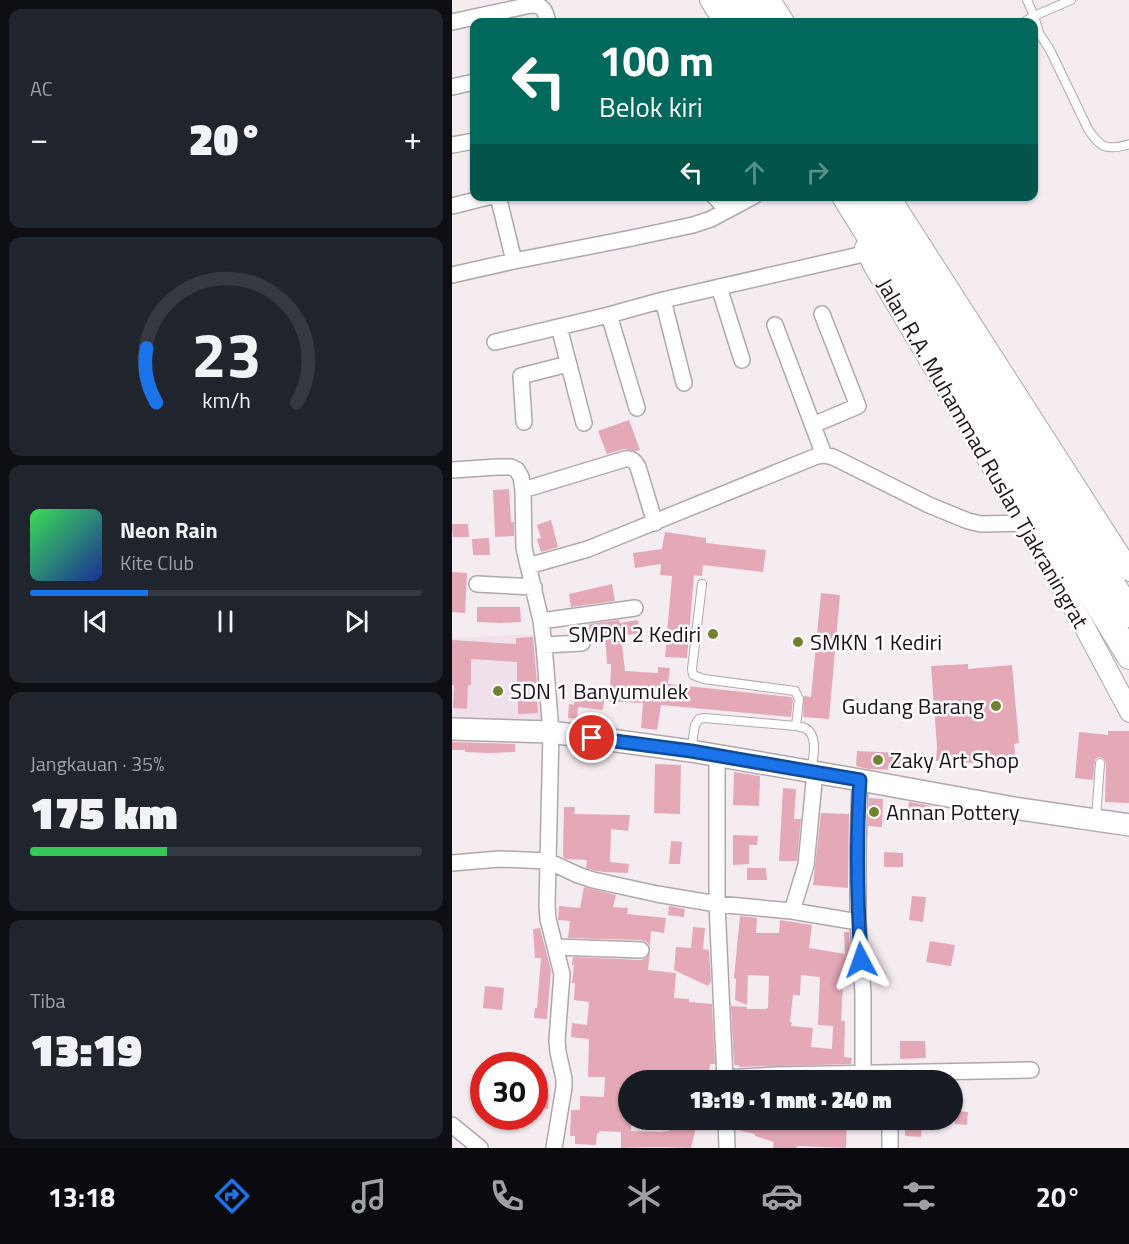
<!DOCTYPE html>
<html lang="id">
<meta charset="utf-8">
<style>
body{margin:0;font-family:"Titillium Web",sans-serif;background:#20242c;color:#f1f3f6;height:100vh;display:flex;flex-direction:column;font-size:22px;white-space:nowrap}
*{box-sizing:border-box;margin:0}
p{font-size:20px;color:#9ea1a6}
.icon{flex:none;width:33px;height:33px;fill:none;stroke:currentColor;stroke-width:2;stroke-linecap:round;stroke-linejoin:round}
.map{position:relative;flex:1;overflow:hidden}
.sheet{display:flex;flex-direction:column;gap:9px;padding:9px;background:#0d0f14;width:452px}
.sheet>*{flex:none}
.banner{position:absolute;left:18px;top:18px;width:568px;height:183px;border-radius:12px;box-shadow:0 2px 4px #0004;background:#00695c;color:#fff;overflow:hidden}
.speed{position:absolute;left:18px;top:1052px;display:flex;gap:12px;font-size:30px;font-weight:700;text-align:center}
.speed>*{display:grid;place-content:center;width:78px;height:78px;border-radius:50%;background:#171b24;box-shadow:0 2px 4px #0004;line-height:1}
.speed .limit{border:9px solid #d22;background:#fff;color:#111}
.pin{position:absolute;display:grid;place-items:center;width:51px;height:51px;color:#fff;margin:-26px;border:3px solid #fff;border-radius:50%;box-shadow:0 2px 6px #0007}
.me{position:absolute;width:66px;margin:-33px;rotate:356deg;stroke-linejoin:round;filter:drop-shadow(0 0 4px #0008)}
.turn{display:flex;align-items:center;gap:21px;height:126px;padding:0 30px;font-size:27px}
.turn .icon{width:78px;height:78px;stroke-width:2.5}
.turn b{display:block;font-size:42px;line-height:51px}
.lanes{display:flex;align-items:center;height:57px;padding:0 30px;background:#0003;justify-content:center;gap:30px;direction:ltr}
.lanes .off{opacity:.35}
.big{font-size:45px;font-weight:800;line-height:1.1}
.sheet .widget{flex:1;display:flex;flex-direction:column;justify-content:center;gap:9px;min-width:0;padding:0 21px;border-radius:12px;background:#20242c}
.sheet .dial{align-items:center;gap:0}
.dial svg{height:156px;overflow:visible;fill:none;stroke:#363941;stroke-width:7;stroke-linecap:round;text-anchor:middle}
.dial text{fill:#f1f3f6;stroke:none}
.song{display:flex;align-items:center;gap:18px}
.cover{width:72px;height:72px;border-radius:9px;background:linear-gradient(135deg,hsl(130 70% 55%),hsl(230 70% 35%))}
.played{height:6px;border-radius:3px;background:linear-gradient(90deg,#1a73e8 30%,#363941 30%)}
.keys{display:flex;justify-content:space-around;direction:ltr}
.heat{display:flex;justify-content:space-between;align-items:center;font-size:33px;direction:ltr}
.charge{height:9px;border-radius:4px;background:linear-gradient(90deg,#34c759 35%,#363941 0)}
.trip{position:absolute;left:166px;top:1070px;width:345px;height:60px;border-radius:30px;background:#171b24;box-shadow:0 2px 4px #0004;font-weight:800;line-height:60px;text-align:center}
.tab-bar{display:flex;height:96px;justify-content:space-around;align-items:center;background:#090b0e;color:#9ea1a6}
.tab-bar .icon{width:42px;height:42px}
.tab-bar .active{color:#1a73e8}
.tab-bar b{font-size:27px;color:#f1f3f6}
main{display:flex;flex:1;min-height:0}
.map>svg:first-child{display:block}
</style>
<main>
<section class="sheet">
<div class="widget"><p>AC</p>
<div class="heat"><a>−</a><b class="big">20°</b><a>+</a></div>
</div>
<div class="widget dial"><svg viewBox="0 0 100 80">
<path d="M14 69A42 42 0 1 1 86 69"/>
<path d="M14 69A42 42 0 0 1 9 41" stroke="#1a73e8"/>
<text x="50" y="56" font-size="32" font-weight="700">23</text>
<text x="50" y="72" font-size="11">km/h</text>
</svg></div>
<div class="widget">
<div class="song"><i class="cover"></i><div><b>Neon Rain</b><p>Kite Club</p></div></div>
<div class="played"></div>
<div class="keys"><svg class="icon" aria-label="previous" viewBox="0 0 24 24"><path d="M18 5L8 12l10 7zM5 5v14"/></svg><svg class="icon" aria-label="pause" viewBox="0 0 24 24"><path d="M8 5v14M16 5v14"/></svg><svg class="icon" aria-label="next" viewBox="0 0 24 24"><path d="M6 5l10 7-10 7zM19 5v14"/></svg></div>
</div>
<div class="widget"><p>Jangkauan · 35%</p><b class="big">175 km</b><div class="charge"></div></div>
<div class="widget"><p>Tiba</p><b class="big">13:19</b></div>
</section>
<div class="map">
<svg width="678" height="1148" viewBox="0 0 678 1148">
<rect width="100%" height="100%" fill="#f5ecf2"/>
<!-- built -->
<path fill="#f0e0ec" d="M 87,634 L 95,724 L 0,718 L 0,638 Z"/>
<!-- building -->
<path fill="#e5a8b6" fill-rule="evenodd" d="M 177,420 L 188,450 L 184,451 L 172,449 L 155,454 L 146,431 Z
M 57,489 L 59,522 L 62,522 L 62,536 L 43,537 L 41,490 Z
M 99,520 L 106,547 L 89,552 L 85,539 L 89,538 L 85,525 Z
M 0,524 L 16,524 L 17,537 L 1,537 Z
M 213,532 L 254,538 L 254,543 L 314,550 L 311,572 L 251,565 L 250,576 L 242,575 L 235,658 L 213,657 L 220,576 L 208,575 L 209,564 L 183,568 L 181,553 L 210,549 Z
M 37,538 L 38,555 L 21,555 L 20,539 Z
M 0,572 L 15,573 L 13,613 L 0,612 Z
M 160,584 L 163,601 L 119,607 L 117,594 Z
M 369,593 L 388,595 L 377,719 L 351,717 L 352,696 L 359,697 Z
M 25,607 L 68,607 L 69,622 L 49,623 L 25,622 Z
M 167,620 L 168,623 L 186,620 L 188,633 L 169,636 L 173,671 L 206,673 L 206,667 L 218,668 L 216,684 L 339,697 L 341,700 L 339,717 L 209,705 L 205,730 L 189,728 L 191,703 L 152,701 L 151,710 L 126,707 L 125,719 L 116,718 L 117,704 L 122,705 L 124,687 L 158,690 L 159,664 L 155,664 L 153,635 L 138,636 L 137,624 Z
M 81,637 L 85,684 L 65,683 L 65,662 L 19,659 L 19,685 L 16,685 L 15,709 L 1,708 L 2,685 L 0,685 L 0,640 L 64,644 L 64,638 Z
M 516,664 L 516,669 L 560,665 L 567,743 L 562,744 L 564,763 L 525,766 L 525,763 L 484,761 L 485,747 L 479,666 Z
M 66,700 L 85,702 L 86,713 L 66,714 Z
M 656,731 L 678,731 L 678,803 L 653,802 L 654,763 L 651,758 L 646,757 L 643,760 L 641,780 L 623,778 L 627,732 L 656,735 Z
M 0,742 L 63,744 L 63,752 L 38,753 L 13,752 L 13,750 L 0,750 Z
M 405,751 L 448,753 L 448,770 L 416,769 L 404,766 Z
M 203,764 L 229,765 L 228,814 L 202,813 Z
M 282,772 L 308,776 L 307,806 L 281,805 Z
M 331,788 L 344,789 L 342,819 L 349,819 L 345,861 L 327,861 Z
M 417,798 L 431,799 L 430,827 L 416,826 Z
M 457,802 L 479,806 L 476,820 L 455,817 Z
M 112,807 L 123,807 L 122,814 L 178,815 L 176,831 L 159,829 L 158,862 L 177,864 L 176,873 L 152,872 L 144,871 L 134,868 L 135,860 L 114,859 L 111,857 Z
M 369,813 L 397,814 L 396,888 L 361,885 Z
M 281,835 L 306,836 L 305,845 L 297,845 L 297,864 L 281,865 Z
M 219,841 L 230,842 L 228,864 L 217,864 Z
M 432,852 L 451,853 L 451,867 L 432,867 Z
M 295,868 L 314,868 L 315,880 L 295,880 Z
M 132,887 L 164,895 L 161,907 L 176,908 L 175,914 L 214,918 L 212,933 L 199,931 L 198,946 L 195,942 L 189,940 L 116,938 L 118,921 L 106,920 L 107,906 L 128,908 Z
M 460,896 L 474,897 L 471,922 L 457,920 Z
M 217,906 L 233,909 L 232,917 L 216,915 Z
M 288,916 L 305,918 L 304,933 L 327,933 L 328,920 L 360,925 L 357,948 L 393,954 L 392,932 L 397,932 L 400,983 L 391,983 L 389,1021 L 393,1021 L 392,1057 L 400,1058 L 399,1064 L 287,1067 L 287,1065 L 282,1065 L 279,1006 L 295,1007 L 295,1009 L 313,1009 L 316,1008 L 317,976 L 296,975 L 295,1005 L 283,1000 L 284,979 L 282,978 ZM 349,975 L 368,977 L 366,1025 L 381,1026 L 380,1049 L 359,1047 L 361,1028 L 339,1026 L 340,1022 L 338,1022 L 341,995 L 348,995 Z
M 241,927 L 253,928 L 251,949 L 257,950 L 259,981 L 256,986 L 222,970 L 224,947 L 239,948 Z
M 88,928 L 99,970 L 95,1019 L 82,1018 L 83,1008 L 85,1008 L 89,958 L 83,958 L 81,929 Z
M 478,941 L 503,945 L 499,966 L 474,962 Z
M 198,952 L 196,970 L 224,973 L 222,998 L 237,999 L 237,1002 L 260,1004 L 263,1064 L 258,1064 L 257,1080 L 176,1079 L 174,1120 L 180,1120 L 179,1131 L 207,1132 L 217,1131 L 219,1119 L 246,1119 L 239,1148 L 205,1147 L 169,1148 L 169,1132 L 147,1131 L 147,1133 L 145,1133 L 144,1145 L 123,1144 L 123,1136 L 118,1136 L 119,1110 L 128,1110 L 128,1096 L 152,1097 L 153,1077 L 136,1077 L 137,1039 L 119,1037 L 120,1023 L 135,1025 L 137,1002 L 122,1000 L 123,983 L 120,983 L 122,965 L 120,965 L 121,957 L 189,960 L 194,958 Z
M 33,986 L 52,988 L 50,1010 L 31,1008 Z
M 448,1041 L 473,1041 L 474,1058 L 448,1059 Z
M 82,1093 L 97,1094 L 96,1109 L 82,1108 Z
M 504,1111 L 516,1112 L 515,1125 L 503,1124 Z
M 289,1119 L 395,1119 L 394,1148 L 345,1146 L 345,1148 L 321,1148 L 322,1142 L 303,1136 L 303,1134 L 289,1131 Z
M 453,1119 L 470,1119 L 469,1137 L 453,1136 Z"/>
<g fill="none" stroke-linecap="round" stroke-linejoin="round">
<!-- service casing -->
<g stroke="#b0a7ae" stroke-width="10">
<path id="service" d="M 575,0 L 582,16 L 619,0
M 572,22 L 582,16 L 587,33 L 598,50 L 636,129 C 648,148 655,151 678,144
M 250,584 L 240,669 L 241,675 L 252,679 L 343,691 L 347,699 L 344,726
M 239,751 L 243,725 L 247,719 L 253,718 L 344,726 C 347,727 350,727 353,728 C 367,735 361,759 359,770
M 644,818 L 648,763"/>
</g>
<!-- minor casing -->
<g stroke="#b0a7ae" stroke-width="18">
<path id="minor" d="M 0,22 L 79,5 C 92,5 93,11 96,22
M 0,87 L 22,82
M 0,145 L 22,141
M 46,196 L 62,261
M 262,196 L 275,210
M 0,206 L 40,196
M 0,275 L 62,261 L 180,238 L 241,225 L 259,219 L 302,196
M 267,287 L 290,360
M 211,300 L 232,383
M 157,315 L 185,408
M 323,325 L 372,455
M 107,327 L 132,423
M 43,342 L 157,315 L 211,300 L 416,253
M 72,422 L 69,376 L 116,364
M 361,425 L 406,406 L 370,314
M 0,470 L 45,467 L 59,467 L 65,470 L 69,477 L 71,490 L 72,548 L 89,621 L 92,645 L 99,732 L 95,906 L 96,919 L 110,974 L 105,1040 L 106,1052 L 112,1079 L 112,1087 L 102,1148
M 71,490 L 173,459 C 180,458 183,461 186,467 L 203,523
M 76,566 L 136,549 L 365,456 L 372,455 L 381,457 L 477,505 L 516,521 L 529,524 L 573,523
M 25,584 L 82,587
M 89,621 L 183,608
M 92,645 L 130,643
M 265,756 L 265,904 L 273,1080
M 408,780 L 406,848 L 406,922 L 411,993 L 411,1073
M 0,863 L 47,859 L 96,861 L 126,875 L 141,880 L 205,894 L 265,904 L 340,911 L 406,922
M 340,911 L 354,865 L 363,772
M 103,947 L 189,950
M 273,1078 L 325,1075 L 579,1070
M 274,1119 L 275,1148
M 438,1119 L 438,1148
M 0,1125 L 28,1148"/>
</g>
<!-- tertiary casing -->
<g stroke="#b0a7ae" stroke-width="22">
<path id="tertiary" d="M 258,0 L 272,22
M 318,0 L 332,22
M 441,202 L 678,571
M 413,248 L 423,268 L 517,427 L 631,624 L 678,712"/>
</g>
<!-- secondary casing -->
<g stroke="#b0a7ae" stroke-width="24">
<path id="secondary" d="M 0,729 L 99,732 L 239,751 L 408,780 L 562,808 L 678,825"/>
</g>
<!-- trunk casing -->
<g stroke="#b0a7ae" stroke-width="28">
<path id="trunk" d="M 275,0 L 288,22
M 303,0 L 316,22
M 393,196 L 602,532 L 678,656
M 423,196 L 678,614"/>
</g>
<!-- service -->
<use href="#service" stroke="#fff" stroke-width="8"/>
<!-- minor -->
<use href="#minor" stroke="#fff" stroke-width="15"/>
<!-- tertiary -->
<use href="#tertiary" stroke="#fff" stroke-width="20"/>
<!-- secondary -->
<use href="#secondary" stroke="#fff" stroke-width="21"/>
<!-- trunk -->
<use href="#trunk" stroke="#fff" stroke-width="26"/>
</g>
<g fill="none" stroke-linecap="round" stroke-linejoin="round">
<!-- route casing -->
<g stroke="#114b97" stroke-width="15">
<path id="route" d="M 140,738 L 239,751 L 408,780 C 404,840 405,900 409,960"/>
</g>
<!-- route -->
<use href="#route" stroke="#1a73e8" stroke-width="10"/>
</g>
<!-- markers -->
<g fill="#70812f" stroke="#fffbfe" stroke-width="2">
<circle cx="261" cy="634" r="6"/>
<circle cx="346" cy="642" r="6"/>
<circle cx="46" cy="691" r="6"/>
<circle cx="544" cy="706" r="6"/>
<circle cx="426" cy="760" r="6"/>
<circle cx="422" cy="812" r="6"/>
</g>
<g text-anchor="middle" stroke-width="5" stroke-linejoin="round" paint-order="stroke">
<!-- street labels -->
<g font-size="22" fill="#191518" stroke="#fffbfe">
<text transform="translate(531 453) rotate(60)" y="8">Jalan R.A. Muhammad Ruslan Tjakraningrat</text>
</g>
<!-- poi labels -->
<g font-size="22" fill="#191518" stroke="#fffbfe" text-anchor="start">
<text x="249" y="642" text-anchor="end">SMPN 2 Kediri</text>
<text x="358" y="650">SMKN 1 Kediri</text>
<text x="58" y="699">SDN 1 Banyumulek</text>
<text x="532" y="714" text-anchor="end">Gudang Barang</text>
<text x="438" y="768">Zaky Art Shop</text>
<text x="434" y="820">Annan Pottery</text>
</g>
</g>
</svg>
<div class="speed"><div class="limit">30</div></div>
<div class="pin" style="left:140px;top:738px;background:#d93025"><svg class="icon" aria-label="arrive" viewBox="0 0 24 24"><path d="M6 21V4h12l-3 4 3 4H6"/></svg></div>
<svg class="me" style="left:409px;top:960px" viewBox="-20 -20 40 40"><path d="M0-17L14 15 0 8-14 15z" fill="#1a73e8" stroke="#fff" stroke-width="4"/></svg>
<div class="trip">13:19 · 1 mnt · 240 m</div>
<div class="banner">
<div class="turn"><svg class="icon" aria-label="left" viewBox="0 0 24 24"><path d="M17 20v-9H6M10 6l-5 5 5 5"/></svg><div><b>100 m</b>Belok kiri</div></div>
<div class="lanes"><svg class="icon" aria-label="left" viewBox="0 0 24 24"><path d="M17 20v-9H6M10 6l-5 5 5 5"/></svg><svg class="icon off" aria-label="ahead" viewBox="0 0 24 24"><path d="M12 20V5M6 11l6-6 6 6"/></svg><svg class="icon off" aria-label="right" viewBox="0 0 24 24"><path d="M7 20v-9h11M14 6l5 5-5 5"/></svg></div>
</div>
</div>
</main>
<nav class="tab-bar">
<b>13:18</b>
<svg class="icon active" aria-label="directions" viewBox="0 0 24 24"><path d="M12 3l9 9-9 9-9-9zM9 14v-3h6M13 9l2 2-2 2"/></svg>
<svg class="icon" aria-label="music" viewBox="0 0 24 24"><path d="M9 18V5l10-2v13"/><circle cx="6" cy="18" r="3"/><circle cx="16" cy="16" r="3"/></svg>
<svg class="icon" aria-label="phone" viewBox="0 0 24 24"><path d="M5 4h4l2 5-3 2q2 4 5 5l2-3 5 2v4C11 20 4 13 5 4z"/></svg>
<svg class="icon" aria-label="climate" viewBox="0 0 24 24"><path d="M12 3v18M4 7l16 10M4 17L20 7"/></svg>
<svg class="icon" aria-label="car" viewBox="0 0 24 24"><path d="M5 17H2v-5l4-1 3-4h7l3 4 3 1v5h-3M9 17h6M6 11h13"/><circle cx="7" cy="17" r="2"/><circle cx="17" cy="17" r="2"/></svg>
<svg class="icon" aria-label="filters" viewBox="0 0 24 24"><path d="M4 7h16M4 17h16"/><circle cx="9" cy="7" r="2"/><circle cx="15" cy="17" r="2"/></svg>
<b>20°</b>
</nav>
